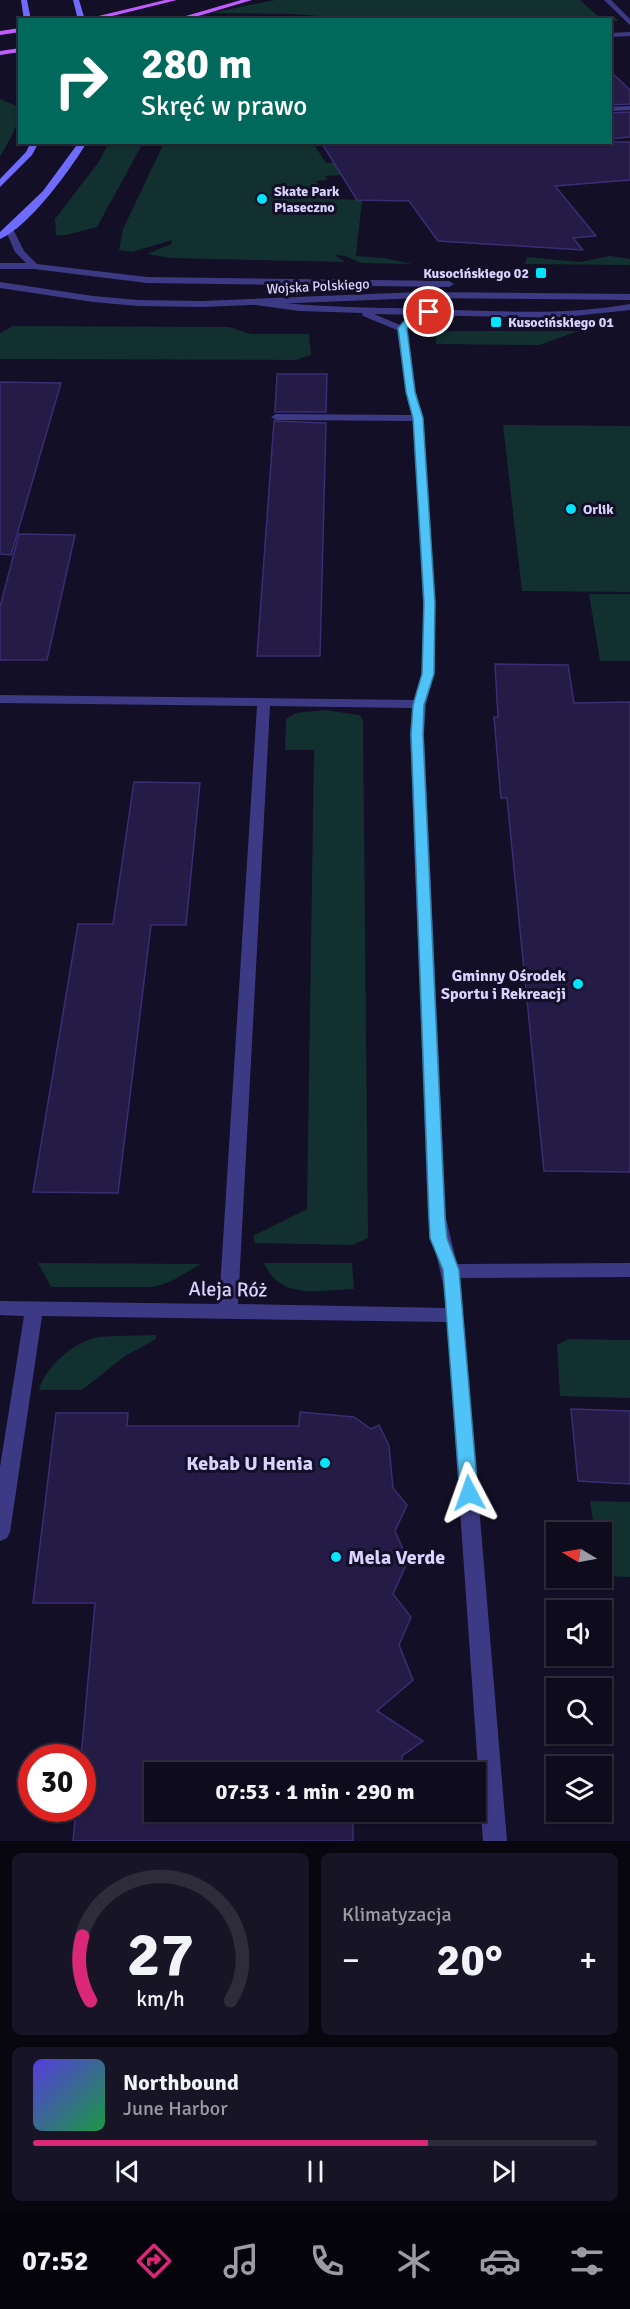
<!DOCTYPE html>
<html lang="pl">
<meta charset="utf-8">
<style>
body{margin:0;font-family:Signika,sans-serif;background:#171425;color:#f1f3f6;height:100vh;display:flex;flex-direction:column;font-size:22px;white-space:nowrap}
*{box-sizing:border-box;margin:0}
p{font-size:20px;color:#9b9ba3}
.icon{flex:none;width:33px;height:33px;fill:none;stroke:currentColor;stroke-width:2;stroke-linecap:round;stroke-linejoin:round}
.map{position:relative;height:1841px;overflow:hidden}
.drawer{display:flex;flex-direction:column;gap:12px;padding:12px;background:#08060f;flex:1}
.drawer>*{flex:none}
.banner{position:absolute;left:18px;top:18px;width:594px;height:126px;border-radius:0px;box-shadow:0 2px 4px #0004,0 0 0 2px #2e2b3b;background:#00695c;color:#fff;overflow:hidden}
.needle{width:39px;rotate:280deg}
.fabs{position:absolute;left:546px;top:1522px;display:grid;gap:12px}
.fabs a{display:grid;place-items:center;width:66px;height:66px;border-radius:0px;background:#0e0b1c;box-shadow:0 2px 4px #0004,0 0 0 2px #2e2b3b;font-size:30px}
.speed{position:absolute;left:18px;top:1744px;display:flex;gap:12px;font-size:30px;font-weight:700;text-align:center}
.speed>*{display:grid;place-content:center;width:78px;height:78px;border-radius:50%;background:#0e0b1c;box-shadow:0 2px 4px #0004,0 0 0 2px #2e2b3b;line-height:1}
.speed .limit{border:9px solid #d22;background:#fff;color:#111}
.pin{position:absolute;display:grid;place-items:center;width:51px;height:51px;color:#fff;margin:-26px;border:3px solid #fff;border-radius:50%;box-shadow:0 2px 6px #0007}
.me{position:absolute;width:66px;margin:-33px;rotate:356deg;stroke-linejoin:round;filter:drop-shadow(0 0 4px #0008)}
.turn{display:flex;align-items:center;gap:21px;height:126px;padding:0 24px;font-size:27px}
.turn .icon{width:78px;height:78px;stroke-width:2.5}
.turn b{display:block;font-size:42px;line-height:51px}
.big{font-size:45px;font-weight:700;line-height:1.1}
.drawer .widget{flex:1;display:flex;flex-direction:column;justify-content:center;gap:9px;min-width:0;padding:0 21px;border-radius:9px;background:#171425}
.drawer .dial{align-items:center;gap:0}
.dial svg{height:156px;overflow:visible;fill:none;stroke:#2e2b3b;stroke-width:7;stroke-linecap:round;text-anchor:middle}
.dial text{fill:#f1f3f6;stroke:none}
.song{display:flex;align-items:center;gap:18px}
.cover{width:72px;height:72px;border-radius:9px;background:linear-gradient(135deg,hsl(250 70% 55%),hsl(140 70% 35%))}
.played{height:6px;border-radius:3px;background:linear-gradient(90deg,#db2777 70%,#2e2b3b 70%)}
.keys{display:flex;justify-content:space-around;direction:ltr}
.heat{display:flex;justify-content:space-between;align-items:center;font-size:33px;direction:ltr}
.drawer .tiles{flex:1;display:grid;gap:12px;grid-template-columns:1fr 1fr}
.widget:last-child{grid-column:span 2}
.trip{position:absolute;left:144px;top:1762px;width:342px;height:60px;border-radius:0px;background:#0e0b1c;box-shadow:0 2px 4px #0004,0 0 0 2px #2e2b3b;font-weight:700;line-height:60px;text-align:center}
.dock{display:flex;height:96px;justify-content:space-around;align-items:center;background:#06040b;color:#9b9ba3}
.dock .icon{width:42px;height:42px}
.dock .selected{color:#db2777}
.dock b{font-size:27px;color:#f1f3f6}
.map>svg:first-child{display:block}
</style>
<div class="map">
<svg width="630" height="1841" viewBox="0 0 630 1841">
<rect width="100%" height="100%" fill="#130f26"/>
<!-- green -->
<path fill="#12302f" d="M 275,0 L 580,0 L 598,16 L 614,16 L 618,21 L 397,18 L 365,20 L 294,14 L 211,13 Z
M 0,99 L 19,107 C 21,124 8,142 0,157 Z
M 109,143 L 143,143 L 97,227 L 66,235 L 56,235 L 55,219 L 98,163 Z
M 164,143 L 313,143 L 326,163 L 368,159 L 358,174 L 325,176 L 327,180 L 316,181 L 320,186 L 327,186 L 329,199 L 362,200 L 356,256 L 384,258 L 412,264 L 361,263 L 345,256 L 335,255 L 345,262 L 171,258 L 147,254 L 171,244 L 172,240 L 132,252 L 119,250 L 123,229 Z
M 610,256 L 630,259 L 630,265 L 525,264 L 527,257 L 580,262 Z
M 13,326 L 229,327 L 251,334 L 309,334 L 311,355 L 295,360 L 0,359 L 0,333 Z
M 435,331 L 579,331 L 539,345 L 436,344 Z
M 503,425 L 630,426 L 630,592 L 522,591 Z
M 589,594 L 630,594 L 630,661 L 600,661 Z
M 325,710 L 360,715 L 363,720 L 368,1238 L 352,1245 L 255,1243 L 253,1236 L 307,1209 L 314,750 L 285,750 L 286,719 L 296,713 Z
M 38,1263 L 201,1264 L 172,1281 L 154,1287 L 51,1287 Z
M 264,1263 L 352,1263 L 354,1289 C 319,1290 281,1301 264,1263 Z
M 156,1335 L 156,1339 L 125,1356 L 82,1390 L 39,1390 C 45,1367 75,1340 100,1337 C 118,1335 137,1336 156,1335 Z
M 568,1339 L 630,1340 L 630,1398 L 560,1396 L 557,1345 Z
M 590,1501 L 630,1502 L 630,1577 L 602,1576 L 602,1533 L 595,1533 Z"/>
<!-- building -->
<path fill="#241b47" stroke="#3b2d73" stroke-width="1.5" d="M 610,71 L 630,90 L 630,104 L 610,105 Z
M 630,112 L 630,137 L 610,139 L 610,113 Z
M 321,142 L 630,142 L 630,180 L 555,186 L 596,236 L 573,238 L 583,250 L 438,241 L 409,201 L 357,200 Z
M 277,374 L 327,374 L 326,412 L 275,412 Z
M 0,382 L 61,383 L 11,555 L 0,554 Z
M 274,421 L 326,423 L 320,656 L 257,656 Z
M 19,534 L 75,535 L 47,660 L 0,660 L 0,607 Z
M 495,664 L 568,665 L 574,703 L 630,702 L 630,1172 L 544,1171 L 507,798 L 501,798 L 494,717 L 498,717 Z
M 134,782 L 200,783 L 186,925 L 151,925 L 118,1193 L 33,1192 L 78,924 L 113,924 Z
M 571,1409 L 630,1411 L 630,1484 L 578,1481 Z
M 300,1412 L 354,1417 L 371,1429 L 379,1425 L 389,1446 L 393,1488 L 407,1505 L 395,1531 L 408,1561 L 393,1594 L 411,1617 L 399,1645 L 413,1680 L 377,1711 L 423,1741 L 402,1756 L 402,1773 L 154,1773 L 154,1812 L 404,1812 L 404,1821 L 353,1820 L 353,1841 L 73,1841 L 76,1809 L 82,1809 L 81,1758 L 95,1603 L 33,1603 L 56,1413 L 128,1413 L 127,1426 L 299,1426 Z"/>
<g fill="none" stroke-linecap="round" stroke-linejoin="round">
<!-- service -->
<path fill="#3d3a85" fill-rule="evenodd" d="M 604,0 L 611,0 L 630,19 L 630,25 Z
M 630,106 L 630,110 L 610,111 L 610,107 Z"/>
<!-- minor -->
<path fill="#3d3a85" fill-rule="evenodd" d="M 245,18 L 328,18 L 331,20 L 242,20 Z
M 630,32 L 630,36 L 610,37 L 610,33 Z
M 258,300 C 315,308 371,307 428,309 C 496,311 563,316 630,304 L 630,310 L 555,318 L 374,314 L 407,328 L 416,392 L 423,418 L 435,603 L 434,674 L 426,704 L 424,734 L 446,1218 L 457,1264 L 630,1263 L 630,1277 L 460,1278 L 507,1841 L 483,1841 L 447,1322 L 42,1316 L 10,1532 L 7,1538 L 0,1541 L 0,1467 L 24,1316 L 0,1315 L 0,1301 L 219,1304 L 257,706 L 0,703 L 0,695 L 414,700 L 422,674 L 423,603 L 413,421 L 276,420 L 271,417 L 276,414 L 412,415 L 406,392 L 397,330 L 363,316 L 362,313 L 300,311 L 255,305 L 253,303 ZM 270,706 L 412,708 L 410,734 L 428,1218 L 443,1284 L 446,1308 L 238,1304 Z"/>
<!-- tertiary -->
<path fill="#3d3a85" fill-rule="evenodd" d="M 6,227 L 12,227 L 24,251 L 37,264 L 147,277 L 449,281 L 454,284 L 449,287 L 147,283 L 34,269 L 0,269 L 0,263 L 26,263 L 15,252 L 5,229 Z
M 0,282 L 93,296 L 138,300 L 202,301 L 419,292 L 630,294 L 630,300 L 419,298 L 202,307 L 138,306 L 93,302 L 0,288 Z"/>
<!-- secondary -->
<path fill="#6f6bff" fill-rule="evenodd" d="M 21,0 L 27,0 L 31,20 L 24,20 Z
M 73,0 L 79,0 L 85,20 L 78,20 Z
M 31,142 L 39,142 L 32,155 L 0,187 L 0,179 L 26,152 Z
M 79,142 L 87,142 C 71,169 29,227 0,239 L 0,232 L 43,191 Z"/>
<!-- primary -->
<path fill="#c25bff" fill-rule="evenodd" d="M 165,0 L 177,0 L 96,20 L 82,20 Z
M 241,0 L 252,0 L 185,20 L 172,20 Z
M 20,28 L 20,32 L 0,35 L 0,31 Z
M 20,48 L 20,52 L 0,55 L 0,51 Z"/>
</g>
<!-- route -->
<path fill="#4fc3f7" stroke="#337fa1" stroke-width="1.5" d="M 429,309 L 432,310 L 432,314 L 411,323 L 407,329 L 415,392 L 423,418 L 435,603 L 434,674 L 424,705 L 423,734 L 445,1218 L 447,1238 L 459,1270 L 478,1493 L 476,1499 L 469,1501 L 463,1499 L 460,1493 L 443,1270 L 430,1238 L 429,1218 L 411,734 L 413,705 L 422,674 L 424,603 L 413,418 L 406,392 L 398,328 L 405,320 Z"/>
<!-- markers -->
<g fill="#00e5ff" stroke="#130f26" stroke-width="2">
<circle cx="262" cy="199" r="6"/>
<rect x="535" y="267" width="12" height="12" rx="3"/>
<rect x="490" y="316" width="12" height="12" rx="3"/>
<circle cx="571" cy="509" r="6"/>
<circle cx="578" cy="984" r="6"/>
<circle cx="325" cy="1463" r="6"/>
<circle cx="336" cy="1557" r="6"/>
</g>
<g text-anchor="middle" stroke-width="6" stroke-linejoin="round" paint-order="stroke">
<!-- far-poi labels -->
<g font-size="14" font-weight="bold" fill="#d9d4ff" stroke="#130f26" text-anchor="start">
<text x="274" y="196">Skate Park<tspan x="274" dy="16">Piaseczno</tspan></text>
<text x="529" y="278" text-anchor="end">Kusocińskiego 02</text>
<text x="508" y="327">Kusocińskiego 01</text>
<text x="583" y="514">Orlik</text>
</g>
<!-- far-street labels -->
<g font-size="14" fill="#d9d4ff" stroke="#130f26">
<text transform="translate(318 286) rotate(-3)" y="5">Wojska Polskiego</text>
</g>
<!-- poi labels -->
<g font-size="16" font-weight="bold" fill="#d9d4ff" stroke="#130f26" text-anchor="end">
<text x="566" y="981">Gminny Ośrodek<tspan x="566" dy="18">Sportu i Rekreacji</tspan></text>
</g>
<!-- near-street labels -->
<g font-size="20" fill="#d9d4ff" stroke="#130f26">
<text transform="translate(228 1289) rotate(1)" y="7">Aleja Róż</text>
</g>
<!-- near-poi labels -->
<g font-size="20" font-weight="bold" fill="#d9d4ff" stroke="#130f26" text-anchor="end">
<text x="313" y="1470">Kebab U Henia</text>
<text x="348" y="1564" text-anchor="start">Mela Verde</text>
</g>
</g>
</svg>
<div class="fabs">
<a><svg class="needle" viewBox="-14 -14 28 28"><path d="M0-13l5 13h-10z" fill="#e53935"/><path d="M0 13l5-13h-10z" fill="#9b9ba3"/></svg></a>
<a><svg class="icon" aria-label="sound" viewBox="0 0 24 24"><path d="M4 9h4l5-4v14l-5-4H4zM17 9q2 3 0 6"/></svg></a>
<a><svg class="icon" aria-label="search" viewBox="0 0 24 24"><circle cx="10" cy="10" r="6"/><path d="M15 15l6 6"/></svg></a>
<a><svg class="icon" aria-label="layers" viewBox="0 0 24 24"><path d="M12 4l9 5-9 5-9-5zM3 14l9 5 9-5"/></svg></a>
</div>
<div class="speed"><div class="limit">30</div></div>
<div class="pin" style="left:429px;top:312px;background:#d93025"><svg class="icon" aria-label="arrive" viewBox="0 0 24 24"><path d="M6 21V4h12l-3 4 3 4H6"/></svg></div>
<svg class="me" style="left:469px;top:1493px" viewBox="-20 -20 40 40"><path d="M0-17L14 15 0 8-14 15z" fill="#4fc3f7" stroke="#fff" stroke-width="4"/></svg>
<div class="trip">07:53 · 1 min · 290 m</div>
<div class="banner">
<div class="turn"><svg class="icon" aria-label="right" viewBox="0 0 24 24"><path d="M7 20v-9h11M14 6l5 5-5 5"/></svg><div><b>280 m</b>Skręć w prawo</div></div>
</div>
</div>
<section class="drawer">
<div class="tiles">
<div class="widget dial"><svg viewBox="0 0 100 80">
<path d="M14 69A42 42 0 1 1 86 69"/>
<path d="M14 69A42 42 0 0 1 10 36" stroke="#db2777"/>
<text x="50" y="56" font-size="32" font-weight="700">27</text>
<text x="50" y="72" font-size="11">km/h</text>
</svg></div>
<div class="widget"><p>Klimatyzacja</p>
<div class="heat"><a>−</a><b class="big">20°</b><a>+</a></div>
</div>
<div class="widget">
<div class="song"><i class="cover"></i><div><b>Northbound</b><p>June Harbor</p></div></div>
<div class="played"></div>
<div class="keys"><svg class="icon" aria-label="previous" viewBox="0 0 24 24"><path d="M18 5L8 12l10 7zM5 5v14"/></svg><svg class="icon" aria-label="pause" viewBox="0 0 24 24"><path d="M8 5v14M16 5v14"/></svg><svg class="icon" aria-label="next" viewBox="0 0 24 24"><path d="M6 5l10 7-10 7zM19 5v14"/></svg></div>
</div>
</div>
</section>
<nav class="dock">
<b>07:52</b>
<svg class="icon selected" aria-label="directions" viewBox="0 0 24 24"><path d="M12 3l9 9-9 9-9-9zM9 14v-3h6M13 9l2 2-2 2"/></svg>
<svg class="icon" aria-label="music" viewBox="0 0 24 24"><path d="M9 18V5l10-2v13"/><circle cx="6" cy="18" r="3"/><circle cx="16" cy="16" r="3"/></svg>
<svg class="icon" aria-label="phone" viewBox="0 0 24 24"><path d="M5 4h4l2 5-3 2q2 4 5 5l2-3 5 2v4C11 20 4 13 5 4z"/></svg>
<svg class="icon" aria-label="climate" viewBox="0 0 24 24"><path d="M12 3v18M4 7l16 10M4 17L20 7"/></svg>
<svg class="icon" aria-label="car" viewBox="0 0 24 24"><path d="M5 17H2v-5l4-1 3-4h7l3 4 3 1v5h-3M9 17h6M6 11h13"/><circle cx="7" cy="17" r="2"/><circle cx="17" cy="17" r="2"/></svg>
<svg class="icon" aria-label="filters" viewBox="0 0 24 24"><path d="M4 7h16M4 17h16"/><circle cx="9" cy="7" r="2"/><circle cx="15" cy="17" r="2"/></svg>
</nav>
